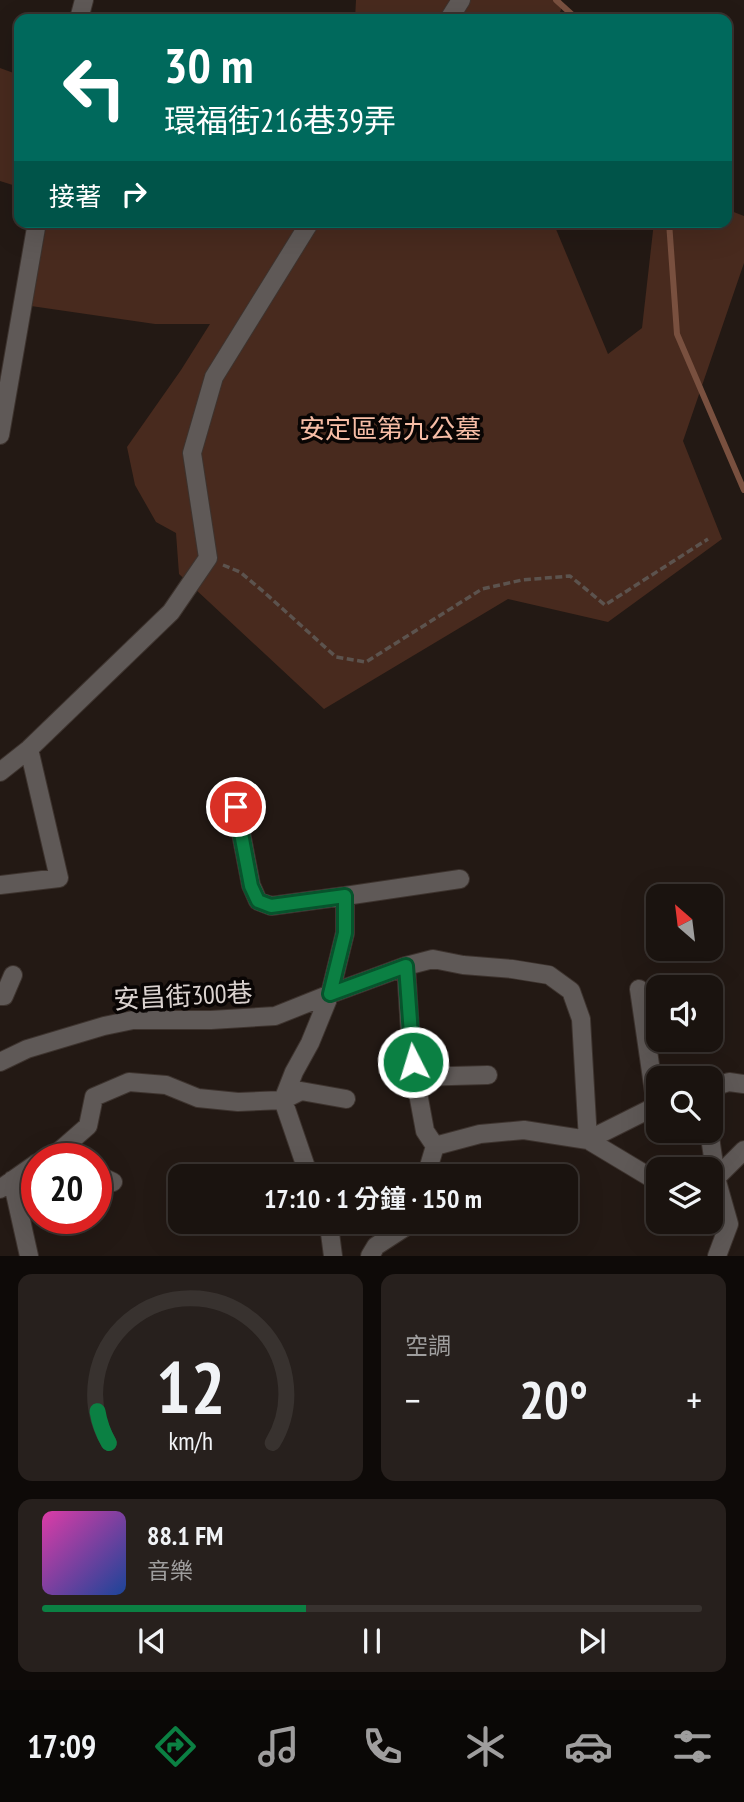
<!DOCTYPE html>
<html lang="zh-TW">
<meta charset="utf-8">
<style>
body{margin:0;font-family:"PT Sans Narrow","Noto Sans TC",sans-serif;background:#27201d;color:#f1f3f6;height:100vh;display:flex;flex-direction:column;font-size:26px;white-space:nowrap}
*{box-sizing:border-box;margin:0}
p{font-size:23px;color:#9f9e9e}
.icon{flex:none;width:38px;height:38px;fill:none;stroke:currentColor;stroke-width:2;stroke-linecap:round;stroke-linejoin:round}
.map{position:relative;height:1256px;overflow:hidden}
.side{display:flex;flex-direction:column;gap:18px;padding:18px;background:#0e0a08;flex:1}
.side>*{flex:none}
.banner{position:absolute;left:14px;top:14px;width:718px;height:214px;border-radius:14px;box-shadow:0 7px 28px #0002,0 0 0 2px #38322f;background:#00695c;color:#fff;overflow:hidden}
.needle{width:46px;rotate:332deg}
.buttons{position:absolute;left:646px;top:884px;display:grid;gap:14px}
.buttons a{display:grid;place-items:center;width:77px;height:77px;border-radius:14px;background:#1a130f;box-shadow:0 7px 28px #0002,0 0 0 2px #38322f;font-size:35px}
.speed{position:absolute;left:21px;top:1143px;display:flex;gap:14px;font-size:35px;font-weight:700;text-align:center}
.speed>*{display:grid;place-content:center;width:91px;height:91px;border-radius:50%;background:#1a130f;box-shadow:0 7px 28px #0002,0 0 0 2px #38322f;line-height:1}
.speed .limit{border:10px solid #d22;background:#fff;color:#111}
.pin{position:absolute;display:grid;place-items:center;width:60px;height:60px;color:#fff;margin:-30px;border:4px solid #fff;border-radius:50%;box-shadow:0 2px 7px #0007}
.me{position:absolute;width:77px;margin:-38px;rotate:355deg;stroke-linejoin:round;filter:drop-shadow(0 0 5px #0008)}
.turn{display:flex;align-items:center;gap:24px;height:147px;padding:0 35px;font-size:32px}
.turn .icon{width:91px;height:91px;stroke-width:2.5}
.turn b{display:block;font-size:49px;line-height:60px}
.then{display:flex;align-items:center;height:66px;padding:0 35px;background:#0003;gap:14px;font-size:26px}
.big{font-size:52px;font-weight:600;line-height:1.1}
.side .card{flex:1;display:flex;flex-direction:column;justify-content:center;gap:10px;min-width:0;padding:0 24px;border-radius:14px;background:#27201d}
.side .dial{align-items:center;gap:0}
.dial svg{height:182px;overflow:visible;fill:none;stroke:#38322f;stroke-width:7;stroke-linecap:round;text-anchor:middle}
.dial text{fill:#f1f3f6;stroke:none}
.song{display:flex;align-items:center;gap:21px}
.cover{width:84px;height:84px;border-radius:10px;background:linear-gradient(135deg,hsl(320 70% 55%),hsl(220 70% 35%))}
.played{height:7px;border-radius:4px;background:linear-gradient(90deg,#0b8043 40%,#38322f 40%)}
.keys{display:flex;justify-content:space-around;direction:ltr}
.heat{display:flex;justify-content:space-between;align-items:center;font-size:38px;direction:ltr}
.side .tiles{flex:1;display:grid;gap:18px;grid-template-columns:1fr 1fr}
.card:last-child{grid-column:span 2}
.trip{position:absolute;left:168px;top:1164px;width:410px;height:70px;border-radius:14px;background:#1a130f;box-shadow:0 7px 28px #0002,0 0 0 2px #38322f;font-weight:600;line-height:70px;text-align:center}
.tabs{display:flex;height:112px;justify-content:space-around;align-items:center;background:#0a0806;color:#9f9e9e}
.tabs .icon{width:49px;height:49px}
.tabs .active{color:#0b8043}
.tabs b{font-size:32px;color:#f1f3f6}
.map>svg:first-child{display:block}
</style>
<div class="map">
<svg width="744" height="1256" viewBox="0 0 744 1256">
<rect width="100%" height="100%" fill="#231914"/>
<!-- green -->
<path fill="#482a1e" d="M 356,0 L 561,0 L 563,5 L 557,19 L 355,19 Z
M 0,68 L 19,75 L 19,187 L 0,181 Z
M 726,209 L 744,216 L 744,263 L 683,441 L 722,539 L 608,622 L 508,599 L 324,709 L 179,574 L 176,533 L 156,522 L 135,485 L 127,447 L 181,370 L 210,324 L 155,324 L 31,306 L 47,222 L 553,222 L 608,354 L 642,328 L 654,222 L 726,222 Z"/>
<g fill="none" stroke-linecap="round" stroke-linejoin="round">
<!-- stream -->
<path stroke="#79503f" stroke-width="6" d="M 556,0 L 577,19
M 669,222 L 677,334 L 744,490"/>
<!-- minor casing -->
<g stroke="#3d332e" stroke-width="20">
<path id="minor" d="M 79,19 L 84,0
M 449,19 L 461,0
M 0,435 L 37,222
M 0,772 L 29,749 L 171,612 L 208,558 L 192,453 L 214,377 L 310,222
M 236,807 L 251,885 L 258,901 L 271,906 L 345,896
M 0,885 L 59,878 L 29,749
M 406,966 L 411,1047 L 415,1077 L 425,1131 L 435,1146
M 639,989 L 656,1106
M 0,996 L 4,996 L 13,975
M 0,1062 L 27,1049 L 104,1026 L 133,1020 L 211,1020 L 275,1016 L 330,994 L 406,966 L 433,959 L 463,965 L 512,969 L 549,975 L 571,991 L 581,1019 L 588,1140 L 658,1182
M 415,1077 L 488,1075
M 710,1088 L 729,1082 L 744,1084
M 709,1130 L 716,1178 L 729,1224
M 56,1154 L 88,1126 L 94,1097 L 129,1082 L 166,1085 L 198,1098 L 238,1102 L 283,1100 L 301,1091 L 346,1099
M 96,1174 L 113,1182
M 309,1176 L 283,1100 L 294,1072 L 310,1043 L 330,994 L 345,933 L 345,896 L 460,879
M 426,1176 L 435,1146 L 480,1134 L 524,1130 L 588,1140 L 658,1105
M 716,1178 L 744,1150
M 12,1180 L 29,1256
M 0,1189 L 37,1163
M 710,1213 L 729,1224 L 717,1256
M 326,1222 L 330,1233 L 333,1256
M 370,1256 L 376,1246 L 413,1222"/>
</g>
<!-- path -->
<path stroke="#5c534e" stroke-width="3.5" stroke-dasharray="7 3.5" stroke-linecap="butt" d="M 223,565 L 240,572 L 265,593 L 336,657 L 366,662 L 482,589 L 522,580 L 570,576 L 605,605 L 708,539"/>
<!-- minor -->
<use href="#minor" stroke="#5f5957" stroke-width="18"/>
</g>
<g fill="none" stroke-linecap="round" stroke-linejoin="round">
<!-- route casing -->
<g stroke="#07532c" stroke-width="18">
<path id="route" d="M 236,807 L 251,886 L 258,901 L 271,906 L 345,896 L 345,933 L 330,994 L 406,966 L 413,1062"/>
</g>
<!-- route -->
<use href="#route" stroke="#0b8043" stroke-width="12"/>
</g>
<g text-anchor="middle" stroke-width="7" stroke-linejoin="round" paint-order="stroke">
<!-- park labels -->
<g font-size="26" fill="#f7bda6" stroke="#090504">
<text x="390" y="438">安定區第九公墓</text>
</g>
<!-- street labels -->
<g font-size="26" fill="#dbd3d0" stroke="#090504">
<text transform="translate(183 996) rotate(-3)" y="9">安昌街300巷</text>
</g>
</g>
</svg>
<div class="buttons">
<a><svg class="needle" viewBox="-14 -14 28 28"><path d="M0-13l5 13h-10z" fill="#e53935"/><path d="M0 13l5-13h-10z" fill="#9f9e9e"/></svg></a>
<a><svg class="icon" aria-label="sound" viewBox="0 0 24 24"><path d="M4 9h4l5-4v14l-5-4H4zM17 9q2 3 0 6"/></svg></a>
<a><svg class="icon" aria-label="search" viewBox="0 0 24 24"><circle cx="10" cy="10" r="6"/><path d="M15 15l6 6"/></svg></a>
<a><svg class="icon" aria-label="layers" viewBox="0 0 24 24"><path d="M12 4l9 5-9 5-9-5zM3 14l9 5 9-5"/></svg></a>
</div>
<div class="speed"><div class="limit">20</div></div>
<div class="pin" style="left:236px;top:807px;background:#d93025"><svg class="icon" aria-label="arrive" viewBox="0 0 24 24"><path d="M6 21V4h12l-3 4 3 4H6"/></svg></div>
<svg class="me" style="left:413px;top:1062px" viewBox="-20 -20 40 40"><circle r="17" fill="#0b8043" stroke="#fff" stroke-width="3"/><path d="M0-11L8 9 0 5-8 9z" fill="#fff"/></svg>
<div class="trip">17:10 · 1 分鐘 · 150 m</div>
<div class="banner">
<div class="turn"><svg class="icon" aria-label="left" viewBox="0 0 24 24"><path d="M17 20v-9H6M10 6l-5 5 5 5"/></svg><div><b>30 m</b>環福街216巷39弄</div></div>
<div class="then">接著<svg class="icon" aria-label="right" viewBox="0 0 24 24"><path d="M7 20v-9h11M14 6l5 5-5 5"/></svg></div>
</div>
</div>
<section class="side">
<div class="tiles">
<div class="card dial"><svg viewBox="0 0 100 80">
<path d="M14 69A42 42 0 1 1 86 69"/>
<path d="M14 69A42 42 0 0 1 9 55" stroke="#0b8043"/>
<text x="50" y="56" font-size="32" font-weight="700">12</text>
<text x="50" y="72" font-size="11">km/h</text>
</svg></div>
<div class="card"><p>空調</p>
<div class="heat"><a>−</a><b class="big">20°</b><a>+</a></div>
</div>
<div class="card">
<div class="song"><i class="cover"></i><div><b>88.1 FM</b><p>音樂</p></div></div>
<div class="played"></div>
<div class="keys"><svg class="icon" aria-label="previous" viewBox="0 0 24 24"><path d="M18 5L8 12l10 7zM5 5v14"/></svg><svg class="icon" aria-label="pause" viewBox="0 0 24 24"><path d="M8 5v14M16 5v14"/></svg><svg class="icon" aria-label="next" viewBox="0 0 24 24"><path d="M6 5l10 7-10 7zM19 5v14"/></svg></div>
</div>
</div>
</section>
<nav class="tabs">
<b>17:09</b>
<svg class="icon active" aria-label="directions" viewBox="0 0 24 24"><path d="M12 3l9 9-9 9-9-9zM9 14v-3h6M13 9l2 2-2 2"/></svg>
<svg class="icon" aria-label="music" viewBox="0 0 24 24"><path d="M9 18V5l10-2v13"/><circle cx="6" cy="18" r="3"/><circle cx="16" cy="16" r="3"/></svg>
<svg class="icon" aria-label="phone" viewBox="0 0 24 24"><path d="M5 4h4l2 5-3 2q2 4 5 5l2-3 5 2v4C11 20 4 13 5 4z"/></svg>
<svg class="icon" aria-label="climate" viewBox="0 0 24 24"><path d="M12 3v18M4 7l16 10M4 17L20 7"/></svg>
<svg class="icon" aria-label="car" viewBox="0 0 24 24"><path d="M5 17H2v-5l4-1 3-4h7l3 4 3 1v5h-3M9 17h6M6 11h13"/><circle cx="7" cy="17" r="2"/><circle cx="17" cy="17" r="2"/></svg>
<svg class="icon" aria-label="filters" viewBox="0 0 24 24"><path d="M4 7h16M4 17h16"/><circle cx="9" cy="7" r="2"/><circle cx="15" cy="17" r="2"/></svg>
</nav>
